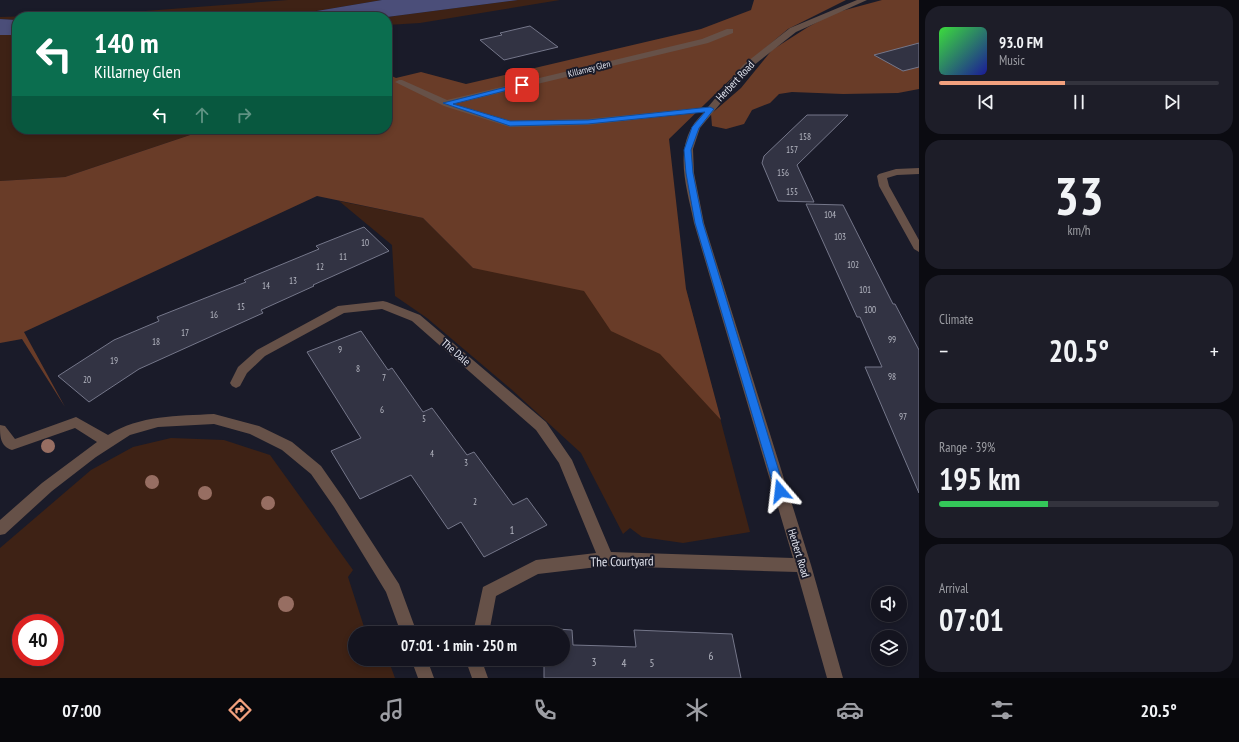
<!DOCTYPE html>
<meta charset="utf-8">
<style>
body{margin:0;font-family:"PT Sans Narrow",sans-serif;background:#1d1d28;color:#f1f3f6;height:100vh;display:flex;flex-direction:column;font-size:15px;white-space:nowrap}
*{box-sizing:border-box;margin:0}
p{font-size:13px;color:#9d9ea4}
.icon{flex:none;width:22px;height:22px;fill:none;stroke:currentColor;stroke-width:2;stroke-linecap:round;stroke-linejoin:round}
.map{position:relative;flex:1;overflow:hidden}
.details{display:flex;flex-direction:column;gap:6px;padding:6px;background:#0b0b11;width:320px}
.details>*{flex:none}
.banner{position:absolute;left:12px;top:12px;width:380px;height:122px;border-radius:16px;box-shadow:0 2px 6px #0003,0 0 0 1px #33333d;background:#0b6e4f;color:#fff;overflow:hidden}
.fabs{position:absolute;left:871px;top:586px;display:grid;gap:8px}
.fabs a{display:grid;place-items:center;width:36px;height:36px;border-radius:50%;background:#14141f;box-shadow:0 2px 6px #0003,0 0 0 1px #33333d;font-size:20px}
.speed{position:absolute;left:12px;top:614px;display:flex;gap:8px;font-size:20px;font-weight:700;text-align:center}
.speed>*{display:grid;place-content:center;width:52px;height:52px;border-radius:50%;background:#14141f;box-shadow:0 2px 6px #0003,0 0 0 1px #33333d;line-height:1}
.speed .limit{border:6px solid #d22;background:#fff;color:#111}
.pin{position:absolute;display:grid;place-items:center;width:34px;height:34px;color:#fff;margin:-17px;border-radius:8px;box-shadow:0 2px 6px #0006}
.me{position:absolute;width:44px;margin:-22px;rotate:343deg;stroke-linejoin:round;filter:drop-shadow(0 0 3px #0008)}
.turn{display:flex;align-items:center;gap:14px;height:84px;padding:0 16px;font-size:18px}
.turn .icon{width:52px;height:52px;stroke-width:2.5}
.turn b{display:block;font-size:28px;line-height:34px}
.lanes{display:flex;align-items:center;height:38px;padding:0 16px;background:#0003;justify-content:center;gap:20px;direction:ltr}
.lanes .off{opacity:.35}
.big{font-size:30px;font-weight:700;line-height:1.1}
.details .tile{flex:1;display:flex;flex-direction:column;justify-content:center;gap:6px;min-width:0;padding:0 14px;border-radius:16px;background:#1d1d28}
.details .dial{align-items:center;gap:0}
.dial b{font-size:52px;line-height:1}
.song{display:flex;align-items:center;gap:12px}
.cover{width:48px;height:48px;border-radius:6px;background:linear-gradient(135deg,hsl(120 70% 55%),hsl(240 70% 35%))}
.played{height:4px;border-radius:2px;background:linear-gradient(90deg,#f2a17e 45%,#33333d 45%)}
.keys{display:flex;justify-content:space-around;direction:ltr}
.heat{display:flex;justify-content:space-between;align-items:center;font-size:22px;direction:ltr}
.charge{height:6px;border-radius:3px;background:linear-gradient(90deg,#34c759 39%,#33333d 0)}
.trip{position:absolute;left:348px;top:626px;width:222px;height:40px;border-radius:20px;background:#14141f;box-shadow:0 2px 6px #0003,0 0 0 1px #33333d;font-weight:700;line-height:40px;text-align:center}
.tab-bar{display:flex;height:64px;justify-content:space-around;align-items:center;background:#08080c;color:#9d9ea4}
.tab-bar .icon{width:28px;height:28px}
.tab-bar .active{color:#f2a17e}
.tab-bar b{font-size:18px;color:#f1f3f6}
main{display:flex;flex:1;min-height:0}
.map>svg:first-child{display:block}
</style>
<main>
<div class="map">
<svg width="919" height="678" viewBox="0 0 919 678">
<rect width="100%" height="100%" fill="#1a1b29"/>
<!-- green -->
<path fill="#3e2215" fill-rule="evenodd" d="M 288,0 L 382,0 L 293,15 L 210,17 L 17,17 L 17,20 L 0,19 L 0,17 L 106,14 Z
M 518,0 L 560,0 L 420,23 L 387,25 L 387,17 Z
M 0,35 L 17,35 L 17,129 L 208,129 L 65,177 L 0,181 Z
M 339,201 L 423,218 L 473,268 L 686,289 L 750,532 L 683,543 L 642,537 L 630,528 L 623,534 L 581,453 L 511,389 L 427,318 L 395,296 L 392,245 Z
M 171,438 L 224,440 L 270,455 L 353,570 L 348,577 L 366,633 L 355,633 L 355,659 L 388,659 L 395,678 L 0,678 L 0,548 L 91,470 L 133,447 ZM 21,623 L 55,623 L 55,657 L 21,657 Z"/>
<!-- forest -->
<path fill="#693c28" d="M 754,0 L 846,0 L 788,29 L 744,66 L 669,139 L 686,289 L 721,420 L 660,354 L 611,331 L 584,291 L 473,268 L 423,218 L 317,196 L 24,332 L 65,407 L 22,339 L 0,343 L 0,181 L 65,177 L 208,129 L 387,129 L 387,74 L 396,78 L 421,72 L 466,84 L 701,29 L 751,10 Z
M 882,0 L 919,0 L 919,89 L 898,93 L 843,94 L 792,92 L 779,94 L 770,103 L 752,110 L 744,124 L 726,129 L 712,126 L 711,114 L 741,88 L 772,50 L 808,27 L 834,13 Z"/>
<!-- water -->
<path fill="#4b4e79" d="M 382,0 L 518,0 L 387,17 L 238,17 L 293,15 Z
M 0,19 L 17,20 L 17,35 L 0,35 Z"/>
<!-- building -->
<path fill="#323343" stroke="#75778a" d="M 530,26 L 558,47 L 504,60 L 480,40 L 502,35 L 500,33 Z
M 919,43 L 919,67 L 903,71 L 874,55 Z
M 807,115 L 848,115 L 797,165 L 814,202 L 778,201 L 762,163 L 764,156 Z
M 806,204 L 843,205 L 893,304 L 895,304 L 919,350 L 919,493 L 865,367 L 882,367 L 860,317 L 857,317 Z
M 364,227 L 389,251 L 313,285 L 314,286 L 261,310 L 263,313 L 139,369 L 89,402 L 58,376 L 114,340 L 159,321 L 157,317 L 246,282 L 244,280 L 319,249 L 316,246 Z
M 361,331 L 388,370 L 392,368 L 423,412 L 432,408 L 467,455 L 474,452 L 513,505 L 527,498 L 547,525 L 484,557 L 461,522 L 448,529 L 411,475 L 360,499 L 331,451 L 361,438 L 307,352 Z
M 543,628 L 572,630 L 573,645 L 608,646 L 636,647 L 634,630 L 732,634 L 741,678 L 544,678 L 544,659 L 563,659 L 563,633 L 543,633 Z"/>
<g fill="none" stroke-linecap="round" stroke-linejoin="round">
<!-- minor -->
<path fill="#665148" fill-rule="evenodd" d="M 857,0 L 867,0 L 796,32 L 749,69 L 700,128 L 693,149 L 694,173 L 704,223 L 811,565 L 843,678 L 827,678 L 797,572 L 606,566 L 538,574 L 496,596 L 489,633 L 473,633 L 483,587 L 536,560 L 596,553 L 559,463 L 536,430 L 412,321 L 382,309 L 344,313 L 265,356 L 247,373 L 240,386 L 236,388 L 232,386 L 230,383 L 238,367 L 257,350 L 338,306 L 383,301 L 387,302 L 420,315 L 546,422 L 572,460 L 611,552 L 793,558 L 694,223 C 688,192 675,156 692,127 C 695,121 700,117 704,112 L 588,125 L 510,127 L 444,106 L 395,82 L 399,80 L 402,80 L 447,100 L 702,39 L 727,29 L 733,29 L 733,33 L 708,43 L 454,104 L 511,121 L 588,119 L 708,107 L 743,65 L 790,28 Z
M 919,168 L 919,174 L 897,175 L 887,178 L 889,186 L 919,240 L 919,252 L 914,249 L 879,186 L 877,176 L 879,174 L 896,169 Z
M 214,414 L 259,426 L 292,442 L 321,466 L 344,499 L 399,584 L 417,633 L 401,633 L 386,592 L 334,507 L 311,474 L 282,450 L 250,434 L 214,424 L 158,427 L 130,435 L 96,457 L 52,491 L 5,534 L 0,535 L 0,520 L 42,483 L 97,442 L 75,428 L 12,450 C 0,446 0,436 0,425 L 5,426 L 15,439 L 76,417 L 108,435 C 140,415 177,416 214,414 Z
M 411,659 L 427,659 L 434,678 L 418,678 Z
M 468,659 L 484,659 L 483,664 L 488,678 L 472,678 L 467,664 Z"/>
</g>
<!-- trees -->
<g fill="#976e62">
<circle cx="48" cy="446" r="7"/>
<circle cx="152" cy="482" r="7"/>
<circle cx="205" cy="493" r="7"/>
<circle cx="268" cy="503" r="7"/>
<circle cx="286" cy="604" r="8"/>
</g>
<!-- route -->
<path fill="#1a73e8" stroke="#114b97" d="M 522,83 L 525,85 L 524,86 L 453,104 L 510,121 L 588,120 L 710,107 L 714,109 L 699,128 L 691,150 L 693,173 L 703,223 L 785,491 L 784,494 L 780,495 L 776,494 L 775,491 L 695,223 L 686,173 L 684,150 L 692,127 L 705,112 L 588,124 L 510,126 L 443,103 Z"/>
<g text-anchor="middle" stroke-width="4" stroke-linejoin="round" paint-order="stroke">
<!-- far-street labels -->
<g font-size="9" fill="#e2e4ee" stroke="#1a1b29">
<text transform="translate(589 69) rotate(-14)" y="3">Killarney Glen</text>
</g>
<!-- number labels -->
<g font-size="9" fill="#b6b8c3">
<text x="805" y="140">158</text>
<text x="792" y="153">157</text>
<text x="783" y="176">156</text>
<text x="792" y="195">155</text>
<text x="830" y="218">104</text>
<text x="840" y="240">103</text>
<text x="365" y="246">10</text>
<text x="343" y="260">11</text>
<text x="853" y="268">102</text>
<text x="320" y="270">12</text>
<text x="293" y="284">13</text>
<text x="266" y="289">14</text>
<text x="865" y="293">101</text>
<text x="241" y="310">15</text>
<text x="870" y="313">100</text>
<text x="214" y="318">16</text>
<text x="185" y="336">17</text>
<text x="892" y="343">99</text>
<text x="156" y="345">18</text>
<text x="340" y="353">9</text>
<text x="114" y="364">19</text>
<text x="358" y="372">8</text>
<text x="892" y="380">98</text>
<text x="384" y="381">7</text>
<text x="87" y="383">20</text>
<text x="382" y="413">6</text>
<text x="903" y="420">97</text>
<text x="424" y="422">5</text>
<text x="432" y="457">4</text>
<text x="466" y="466">3</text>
<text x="475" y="505">2</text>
</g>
<!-- street labels -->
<g font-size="11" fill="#e2e4ee" stroke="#1a1b29">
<text transform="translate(735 81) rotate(-47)" y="4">Herbert Road</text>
<text transform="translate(456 352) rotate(41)" y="4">The Dale</text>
<text transform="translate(799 553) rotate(73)" y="4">Herbert Road</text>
</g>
<!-- near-number labels -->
<g font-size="11" fill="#b6b8c3">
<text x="512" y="534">1</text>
<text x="711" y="660">6</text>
<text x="594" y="666">3</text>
<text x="624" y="667">4</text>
<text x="652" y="667">5</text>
</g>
<!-- near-street labels -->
<g font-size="13" fill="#e2e4ee" stroke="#1a1b29">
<text transform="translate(622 561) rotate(-1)" y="5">The Courtyard</text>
</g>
</g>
</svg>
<div class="fabs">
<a><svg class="icon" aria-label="sound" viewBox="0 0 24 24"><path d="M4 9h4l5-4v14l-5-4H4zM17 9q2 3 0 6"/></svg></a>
<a><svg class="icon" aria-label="layers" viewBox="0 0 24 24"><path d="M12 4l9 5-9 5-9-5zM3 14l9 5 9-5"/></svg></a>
</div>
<div class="speed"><div class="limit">40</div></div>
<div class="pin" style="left:522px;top:85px;background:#d93025"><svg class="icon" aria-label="arrive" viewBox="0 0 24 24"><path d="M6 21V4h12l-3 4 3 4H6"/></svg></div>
<svg class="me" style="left:780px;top:491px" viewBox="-20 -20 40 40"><path d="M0-17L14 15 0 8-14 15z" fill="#1a73e8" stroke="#fff" stroke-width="4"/></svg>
<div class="trip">07:01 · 1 min · 250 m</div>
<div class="banner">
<div class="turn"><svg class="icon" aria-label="left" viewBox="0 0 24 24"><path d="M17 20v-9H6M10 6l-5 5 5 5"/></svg><div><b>140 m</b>Killarney Glen</div></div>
<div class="lanes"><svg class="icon" aria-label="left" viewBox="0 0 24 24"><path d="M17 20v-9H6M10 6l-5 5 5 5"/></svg><svg class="icon off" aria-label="ahead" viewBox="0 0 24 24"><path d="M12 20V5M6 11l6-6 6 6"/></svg><svg class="icon off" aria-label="right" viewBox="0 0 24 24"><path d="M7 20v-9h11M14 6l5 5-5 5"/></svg></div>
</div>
</div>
<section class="details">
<div class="tile">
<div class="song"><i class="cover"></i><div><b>93.0 FM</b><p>Music</p></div></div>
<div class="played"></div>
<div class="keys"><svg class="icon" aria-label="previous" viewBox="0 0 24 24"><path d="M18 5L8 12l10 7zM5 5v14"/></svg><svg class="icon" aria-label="pause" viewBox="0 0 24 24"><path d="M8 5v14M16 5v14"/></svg><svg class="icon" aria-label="next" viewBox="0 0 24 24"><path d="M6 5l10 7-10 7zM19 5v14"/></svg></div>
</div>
<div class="tile dial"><b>33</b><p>km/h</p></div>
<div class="tile"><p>Climate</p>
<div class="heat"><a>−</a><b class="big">20.5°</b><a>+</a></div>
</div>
<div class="tile"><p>Range · 39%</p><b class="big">195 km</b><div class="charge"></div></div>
<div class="tile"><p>Arrival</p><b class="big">07:01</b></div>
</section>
</main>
<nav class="tab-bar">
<b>07:00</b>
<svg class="icon active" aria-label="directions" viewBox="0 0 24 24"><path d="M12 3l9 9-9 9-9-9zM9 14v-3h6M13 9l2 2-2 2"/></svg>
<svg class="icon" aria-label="music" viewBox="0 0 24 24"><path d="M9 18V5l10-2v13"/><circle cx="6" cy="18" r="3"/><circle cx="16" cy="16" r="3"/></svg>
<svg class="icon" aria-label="phone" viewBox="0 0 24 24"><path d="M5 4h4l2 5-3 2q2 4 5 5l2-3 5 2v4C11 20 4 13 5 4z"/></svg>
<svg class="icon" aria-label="climate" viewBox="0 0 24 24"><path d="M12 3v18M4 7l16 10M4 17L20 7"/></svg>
<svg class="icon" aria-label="car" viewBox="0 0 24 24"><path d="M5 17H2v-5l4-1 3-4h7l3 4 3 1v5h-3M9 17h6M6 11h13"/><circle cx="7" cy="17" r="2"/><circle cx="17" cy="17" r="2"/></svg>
<svg class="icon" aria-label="filters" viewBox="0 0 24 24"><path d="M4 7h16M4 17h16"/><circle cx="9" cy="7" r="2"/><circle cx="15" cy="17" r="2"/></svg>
<b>20.5°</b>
</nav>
